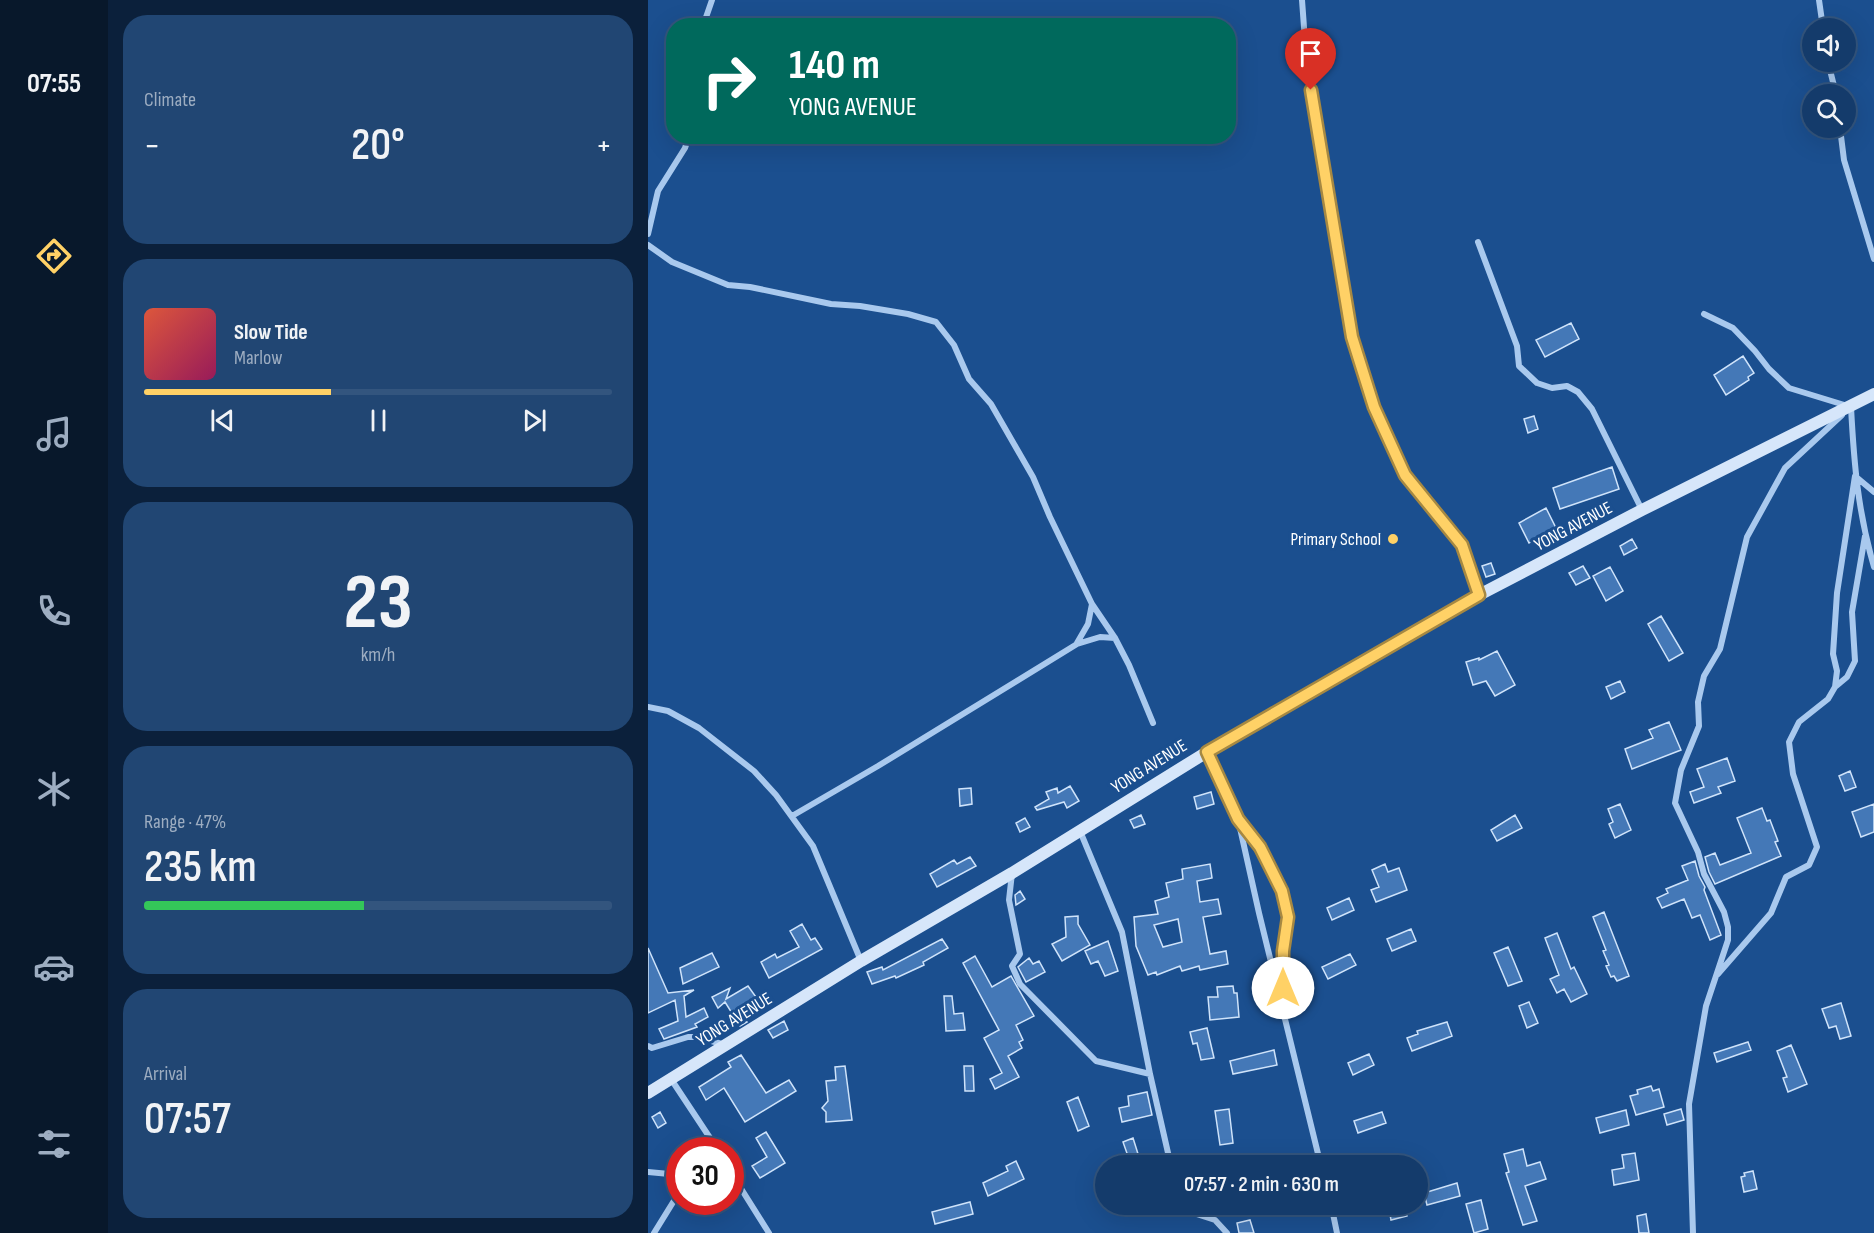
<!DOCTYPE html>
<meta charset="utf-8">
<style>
body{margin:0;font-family:"Sofia Sans Condensed",sans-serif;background:#214673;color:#f1f3f6;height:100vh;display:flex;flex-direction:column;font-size:22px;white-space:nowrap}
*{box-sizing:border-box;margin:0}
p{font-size:20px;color:#9dadc1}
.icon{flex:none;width:33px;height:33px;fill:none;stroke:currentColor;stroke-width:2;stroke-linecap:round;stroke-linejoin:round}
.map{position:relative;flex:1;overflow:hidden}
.side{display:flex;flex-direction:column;gap:15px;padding:15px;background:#0b203b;width:540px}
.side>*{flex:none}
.guide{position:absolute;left:18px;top:18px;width:570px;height:126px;border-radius:24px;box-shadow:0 6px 24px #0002,0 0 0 2px #33557e;background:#00695c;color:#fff;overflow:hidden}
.fabs{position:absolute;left:1154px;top:18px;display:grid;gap:12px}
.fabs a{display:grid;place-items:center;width:54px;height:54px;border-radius:50%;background:#143b6b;box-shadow:0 6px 24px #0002,0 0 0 2px #33557e;font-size:30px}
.speed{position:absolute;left:18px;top:1137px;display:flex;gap:12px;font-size:30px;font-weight:700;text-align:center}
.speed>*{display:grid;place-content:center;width:78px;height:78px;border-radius:50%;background:#143b6b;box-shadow:0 6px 24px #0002,0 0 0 2px #33557e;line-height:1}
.speed .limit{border:9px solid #d22;background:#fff;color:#111}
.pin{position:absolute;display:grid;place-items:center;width:51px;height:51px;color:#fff;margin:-62px -26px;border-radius:50% 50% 50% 0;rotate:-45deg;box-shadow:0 0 6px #0007}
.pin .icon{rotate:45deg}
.me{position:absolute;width:66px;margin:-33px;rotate:0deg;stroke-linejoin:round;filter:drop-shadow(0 0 4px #0008)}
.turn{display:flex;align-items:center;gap:21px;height:126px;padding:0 24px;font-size:27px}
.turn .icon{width:78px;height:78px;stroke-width:2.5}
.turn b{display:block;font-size:42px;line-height:51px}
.big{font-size:45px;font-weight:600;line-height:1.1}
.side .tile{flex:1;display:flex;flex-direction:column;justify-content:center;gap:9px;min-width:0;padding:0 21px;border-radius:24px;background:#214673}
.side .dial{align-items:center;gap:0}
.dial b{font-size:78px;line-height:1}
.song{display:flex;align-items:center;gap:18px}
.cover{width:72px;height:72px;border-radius:9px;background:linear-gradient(135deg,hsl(10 70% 55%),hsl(330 70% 35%))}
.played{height:6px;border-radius:3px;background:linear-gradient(90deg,#ffd166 40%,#33557e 40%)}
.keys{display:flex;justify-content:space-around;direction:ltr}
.heat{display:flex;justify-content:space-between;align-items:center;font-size:33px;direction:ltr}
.charge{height:9px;border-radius:4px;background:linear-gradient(90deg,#34c759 47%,#33557e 0)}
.trip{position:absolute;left:447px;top:1155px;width:333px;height:60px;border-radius:30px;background:#143b6b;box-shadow:0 6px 24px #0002,0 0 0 2px #33557e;font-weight:600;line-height:60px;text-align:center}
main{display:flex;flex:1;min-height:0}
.menu{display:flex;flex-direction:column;width:108px;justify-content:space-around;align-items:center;background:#08182b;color:#9dadc1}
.menu .icon{width:42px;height:42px}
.menu .selected{color:#ffd166}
.menu b{font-size:27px;color:#f1f3f6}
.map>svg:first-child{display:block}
</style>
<main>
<nav class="menu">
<b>07:55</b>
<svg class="icon selected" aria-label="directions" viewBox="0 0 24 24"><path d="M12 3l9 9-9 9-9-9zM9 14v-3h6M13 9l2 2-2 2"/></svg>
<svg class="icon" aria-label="music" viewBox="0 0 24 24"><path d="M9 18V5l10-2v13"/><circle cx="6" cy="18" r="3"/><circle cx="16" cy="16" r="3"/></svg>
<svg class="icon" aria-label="phone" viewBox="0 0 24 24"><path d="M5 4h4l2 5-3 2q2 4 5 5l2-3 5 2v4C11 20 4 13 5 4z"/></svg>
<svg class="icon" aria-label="climate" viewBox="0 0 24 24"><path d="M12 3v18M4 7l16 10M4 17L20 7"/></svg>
<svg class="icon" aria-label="car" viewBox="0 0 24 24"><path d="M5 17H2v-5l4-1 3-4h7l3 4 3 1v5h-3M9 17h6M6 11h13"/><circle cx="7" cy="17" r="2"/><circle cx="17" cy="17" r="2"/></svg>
<svg class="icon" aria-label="filters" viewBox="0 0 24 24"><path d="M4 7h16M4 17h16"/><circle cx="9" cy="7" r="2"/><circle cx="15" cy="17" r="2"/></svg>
</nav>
<section class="side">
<div class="tile"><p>Climate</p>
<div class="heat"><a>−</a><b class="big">20°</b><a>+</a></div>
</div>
<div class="tile">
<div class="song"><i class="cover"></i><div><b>Slow Tide</b><p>Marlow</p></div></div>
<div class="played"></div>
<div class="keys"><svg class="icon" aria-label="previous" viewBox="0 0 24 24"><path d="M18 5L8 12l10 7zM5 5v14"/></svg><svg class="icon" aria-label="pause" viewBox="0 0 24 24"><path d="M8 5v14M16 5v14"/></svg><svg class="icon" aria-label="next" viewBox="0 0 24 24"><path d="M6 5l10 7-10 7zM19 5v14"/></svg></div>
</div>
<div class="tile dial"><b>23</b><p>km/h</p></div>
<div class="tile"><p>Range · 47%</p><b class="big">235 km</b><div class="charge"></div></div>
<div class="tile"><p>Arrival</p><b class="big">07:57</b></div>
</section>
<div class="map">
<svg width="1226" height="1233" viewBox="0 0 1226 1233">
<rect width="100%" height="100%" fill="#1b4f8f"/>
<!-- building -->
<path fill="#4478b7" stroke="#cfe3fa" stroke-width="1.5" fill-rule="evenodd" d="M 923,323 L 931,339 L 897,357 L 888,340 Z
M 1095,356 L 1106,373 L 1100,377 L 1101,380 L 1078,395 L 1066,375 Z
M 886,416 L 890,429 L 880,433 L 876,419 Z
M 964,467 L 971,489 L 912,509 L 905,488 Z
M 898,508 L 908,528 L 881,543 L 871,523 Z
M 984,539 L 989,548 L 976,555 L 972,546 Z
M 843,563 L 847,574 L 838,577 L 834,566 Z
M 935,566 L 942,578 L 928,585 L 921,573 Z
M 962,567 L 975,591 L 958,601 L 945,576 Z
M 1013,616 L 1035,653 L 1021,661 L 1000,624 Z
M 849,651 L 867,685 L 847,696 L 838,681 L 825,685 L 818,662 L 831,658 L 831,660 Z
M 972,681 L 977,692 L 963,699 L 958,687 Z
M 1021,722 L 1033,750 L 984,769 L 977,749 L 1005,738 L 1001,730 Z
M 1079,758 L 1087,781 L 1070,787 L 1073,793 L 1046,803 L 1042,792 L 1056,787 L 1049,769 Z
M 1202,771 L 1208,787 L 1197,791 L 1191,776 Z
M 422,786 L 431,801 L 419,808 L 416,802 L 389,810 L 387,807 L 401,799 L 398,792 L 409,788 L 410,793 Z
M 323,788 L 324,804 L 312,806 L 311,789 Z
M 563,792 L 566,804 L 549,809 L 546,797 Z
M 972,804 L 983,830 L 967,838 L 961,824 L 965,822 L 960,809 Z
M 1226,804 L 1226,832 L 1213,837 L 1204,812 Z
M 1114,808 L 1119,821 L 1122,820 L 1130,841 L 1127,842 L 1133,856 L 1067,884 L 1061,872 L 1057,857 L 1067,853 L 1072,865 L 1103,853 L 1089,818 Z
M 493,815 L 497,824 L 486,828 L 482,820 Z
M 867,815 L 874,828 L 849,841 L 843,830 Z
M 377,818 L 382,827 L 372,832 L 368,823 Z
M 322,857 L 328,866 L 289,887 L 282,874 L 306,860 L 309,864 Z
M 1047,861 L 1051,876 L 1057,887 L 1056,890 L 1073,935 L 1062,940 L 1052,915 L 1044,918 L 1036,899 L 1014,908 L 1009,898 L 1020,893 L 1018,889 L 1040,880 L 1034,866 Z
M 562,864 L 564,878 L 549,881 L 552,902 L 570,899 L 573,914 L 555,917 L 562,954 L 578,951 L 580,964 L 552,970 L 551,966 L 534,971 L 532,966 L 509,975 L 508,972 L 500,975 L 488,946 L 486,917 L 510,914 L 507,901 L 521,897 L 518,883 L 535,879 L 534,869 ZM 530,919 L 534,942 L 515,947 L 506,925 Z
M 737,864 L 740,872 L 751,868 L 759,890 L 728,902 L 723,890 L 731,887 L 724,870 Z
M 372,891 L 377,899 L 368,905 L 367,895 Z
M 701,898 L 706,910 L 684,920 L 679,908 Z
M 956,912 L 981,976 L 969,981 L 966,976 L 963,977 L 958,966 L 961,965 L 955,951 L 958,950 L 945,917 Z
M 430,916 L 430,924 L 442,945 L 414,961 L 404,944 L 418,937 L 417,917 Z
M 154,924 L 163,940 L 167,938 L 174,949 L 121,978 L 113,962 L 127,954 L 129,958 L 151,947 L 142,931 Z
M 763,929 L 768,941 L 744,951 L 739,939 Z
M 909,933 L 923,969 L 926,967 L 939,994 L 923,1002 L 916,989 L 909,993 L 902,979 L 911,975 L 897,938 Z
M 294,939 L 300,948 L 275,962 L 276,965 L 248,978 L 247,976 L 224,984 L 219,972 L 234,967 L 235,970 Z
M 460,941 L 470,971 L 457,976 L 450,961 L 443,964 L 437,951 Z
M 860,947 L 874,981 L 860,986 L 846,953 Z
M 0,948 L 20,993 L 46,990 L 36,996 L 38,1017 L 56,1008 L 60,1017 L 47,1024 L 49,1027 L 16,1039 L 11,1029 L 30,1021 L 27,1000 L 0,1013 Z
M 64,953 L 71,967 L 35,984 L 32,968 Z
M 702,954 L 708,965 L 680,979 L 674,967 Z
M 327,956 L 344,987 L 363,976 L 386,1016 L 368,1025 L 375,1040 L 371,1042 L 374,1048 L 360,1056 L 371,1077 L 347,1089 L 342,1079 L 354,1073 L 336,1038 L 351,1030 L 315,963 Z
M 381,958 L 385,964 L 391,961 L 397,972 L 378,982 L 370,967 Z
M 100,986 L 108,997 L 91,1009 L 99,1022 L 92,1026 L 77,1002 L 70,1008 L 64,997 L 82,988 L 78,999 Z
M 585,986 L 586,993 L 589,993 L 591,1017 L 562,1020 L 560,997 L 570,997 L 569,987 Z
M 296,996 L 304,996 L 306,1014 L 315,1013 L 317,1030 L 298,1031 Z
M 881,1002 L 890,1023 L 879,1028 L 871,1006 Z
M 1193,1003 L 1203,1036 L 1192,1039 L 1188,1026 L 1181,1028 L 1174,1009 Z
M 136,1021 L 140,1030 L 125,1038 L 120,1030 Z
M 799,1022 L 804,1036 L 764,1051 L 759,1038 L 770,1034 L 769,1031 Z
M 559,1028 L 566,1058 L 553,1060 L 549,1043 L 545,1044 L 542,1032 Z
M 1100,1042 L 1103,1050 L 1069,1062 L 1066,1053 Z
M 1143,1045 L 1159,1084 L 1140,1092 L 1135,1078 L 1139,1077 L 1129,1051 Z
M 626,1050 L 629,1065 L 585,1074 L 582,1061 Z
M 721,1054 L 726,1065 L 705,1075 L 700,1063 Z
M 93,1055 L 118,1093 L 141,1080 L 148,1091 L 97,1122 L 76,1088 L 58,1100 L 51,1087 L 83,1067 L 80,1062 Z
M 197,1066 L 204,1120 L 178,1122 L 178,1112 L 174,1108 L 180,1101 L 178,1081 L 188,1080 L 187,1067 Z
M 316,1066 L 325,1066 L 326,1091 L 317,1091 Z
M 1003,1086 L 1005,1091 L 1011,1089 L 1016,1107 L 988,1115 L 982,1096 L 990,1094 L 989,1090 Z
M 499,1092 L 504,1115 L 474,1122 L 471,1108 L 481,1106 L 480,1096 Z
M 430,1097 L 441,1126 L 430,1131 L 419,1102 Z
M 581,1109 L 585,1143 L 572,1145 L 567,1111 Z
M 1033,1109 L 1036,1120 L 1019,1125 L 1016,1114 Z
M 978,1110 L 981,1125 L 952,1133 L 948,1118 Z
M 12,1112 L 18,1123 L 10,1128 L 4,1117 Z
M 734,1112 L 738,1123 L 710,1133 L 706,1121 Z
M 118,1132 L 137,1163 L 112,1178 L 104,1166 L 119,1157 L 108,1138 Z
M 485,1138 L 491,1157 L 505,1154 L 508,1166 L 471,1166 L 470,1161 L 481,1159 L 475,1142 Z
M 875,1149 L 879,1166 L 892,1162 L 898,1179 L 877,1186 L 889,1221 L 875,1225 L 858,1173 L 861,1172 L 856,1154 Z
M 987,1153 L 991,1180 L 966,1185 L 964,1170 L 976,1168 L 974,1155 Z
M 368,1161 L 376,1179 L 340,1196 L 335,1183 L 360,1171 L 358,1166 Z
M 1105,1171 L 1109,1189 L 1096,1192 L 1093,1177 L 1097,1176 L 1096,1173 Z
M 809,1183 L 812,1196 L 779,1205 L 776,1193 Z
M 833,1200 L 840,1229 L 826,1233 L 818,1204 Z
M 322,1202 L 325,1214 L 287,1224 L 284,1212 Z
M 740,1204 L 757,1204 L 759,1216 L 743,1220 Z
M 998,1214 L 1001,1233 L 991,1233 L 989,1216 Z
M 602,1220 L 606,1233 L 591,1233 L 589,1223 Z"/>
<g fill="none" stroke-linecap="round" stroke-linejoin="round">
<!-- street -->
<path stroke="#a9c9ee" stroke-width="6" d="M 654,0 L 659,68 L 704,337 L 726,407 L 757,475 L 814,545 L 831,595
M 1171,0 L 1175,28
M 55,26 L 64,0
M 1180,62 L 1188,94
M 1192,128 L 1196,160 L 1226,259
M 0,234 L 10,191 L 37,148 L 41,136
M 830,242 L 869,346 L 871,366 L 889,383 L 904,388 L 919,386 L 930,392 L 944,409 L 994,510
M 0,245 L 24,262 L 80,285 L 102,287 L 183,304 L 212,306 L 260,314 L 288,322 L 306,345 L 321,379 L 343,404 L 385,477 L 402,517 L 444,604 L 467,638 L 481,665 L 505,723
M 1056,314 L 1085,328 L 1107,351 L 1121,369 L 1141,388 L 1203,407 C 1206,464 1210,512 1226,567
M 429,643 L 440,624 L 444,604
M 1187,687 L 1189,671 L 1185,654 L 1189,593 L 1207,476 L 1226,492
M 0,707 L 20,711 L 51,728 L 106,771 L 128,795 L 165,846 L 213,961
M 559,752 L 590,819 L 611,913 L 673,1166
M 144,816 L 230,766 L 429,644 L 452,637 L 467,638
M 592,821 L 612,847 L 634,891 L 640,917 L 635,951 L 635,996
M 432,831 L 474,932 L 502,1074 L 523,1166
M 364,873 L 361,900 L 372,954 L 364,966 L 372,984 L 448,1061 L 502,1074
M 1070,974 L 1123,913 L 1138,877 L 1161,865 L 1169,847 L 1145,774 L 1141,742 L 1151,722 L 1180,699 L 1187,687 L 1199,677 L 1207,661 L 1204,612 L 1217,536
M 0,1046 L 4,1048 L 40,1037 L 50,1037 L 77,1045
M 23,1079 L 70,1150
M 82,1171 L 121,1233
M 0,1172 L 32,1175
M 532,1204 L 533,1209 L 567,1220 L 579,1233
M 683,1204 L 689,1233
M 6,1233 L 32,1191
M 1045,1233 L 1041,1104 L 1058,1006 L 1080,940 L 1080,927 L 1076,912 L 1056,874 L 1050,852 L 1027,803 L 1033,770 L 1051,726 L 1050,702 L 1056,676 L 1072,649 L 1099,537 L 1137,468 L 1194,415"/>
<!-- secondary -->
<path stroke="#d6e6fa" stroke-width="12" d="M 0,1093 L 213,961 L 364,873 L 559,752 L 831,595 L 994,510 L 1226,394"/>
</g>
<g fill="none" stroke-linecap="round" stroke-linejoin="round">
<!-- route casing -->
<g stroke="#a68842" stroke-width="15">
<path id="route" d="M 635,988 L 635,951 L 640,917 L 634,891 L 612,847 L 590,819 L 559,752 L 831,595 L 814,545 L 757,475 L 726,407 L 704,337 L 663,90"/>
</g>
<!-- route -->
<use href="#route" stroke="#ffd166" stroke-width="10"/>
</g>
<!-- markers -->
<circle fill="#ffd166" stroke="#1b4f8f" stroke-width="2" cx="745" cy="539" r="6"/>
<g text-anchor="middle" stroke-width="6" stroke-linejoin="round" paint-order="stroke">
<!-- street labels -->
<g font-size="18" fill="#fff" stroke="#1b4f8f">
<text transform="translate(925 526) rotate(-28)" y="6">YONG AVENUE</text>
<text transform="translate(501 766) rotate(-32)" y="6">YONG AVENUE</text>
<text transform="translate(86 1019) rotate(-32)" y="6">YONG AVENUE</text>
</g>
<!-- poi labels -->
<g font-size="18" fill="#fff" stroke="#1b4f8f" text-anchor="end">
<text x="733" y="545">Primary School</text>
</g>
</g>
</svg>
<div class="fabs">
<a><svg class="icon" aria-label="sound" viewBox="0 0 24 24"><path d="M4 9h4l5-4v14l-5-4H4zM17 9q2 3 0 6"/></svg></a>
<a><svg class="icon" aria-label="search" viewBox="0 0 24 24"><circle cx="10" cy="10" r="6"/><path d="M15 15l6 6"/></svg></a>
</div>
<div class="speed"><div class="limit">30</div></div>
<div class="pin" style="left:663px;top:90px;background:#d93025"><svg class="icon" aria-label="arrive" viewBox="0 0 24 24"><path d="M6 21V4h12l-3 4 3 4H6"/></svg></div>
<svg class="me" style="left:635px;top:988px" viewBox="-20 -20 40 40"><circle r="19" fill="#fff"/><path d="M0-13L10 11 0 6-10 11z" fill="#ffd166"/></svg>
<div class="trip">07:57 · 2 min · 630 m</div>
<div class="guide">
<div class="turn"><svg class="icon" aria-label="right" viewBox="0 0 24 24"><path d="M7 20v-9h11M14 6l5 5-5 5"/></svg><div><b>140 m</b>YONG AVENUE</div></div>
</div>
</div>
</main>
